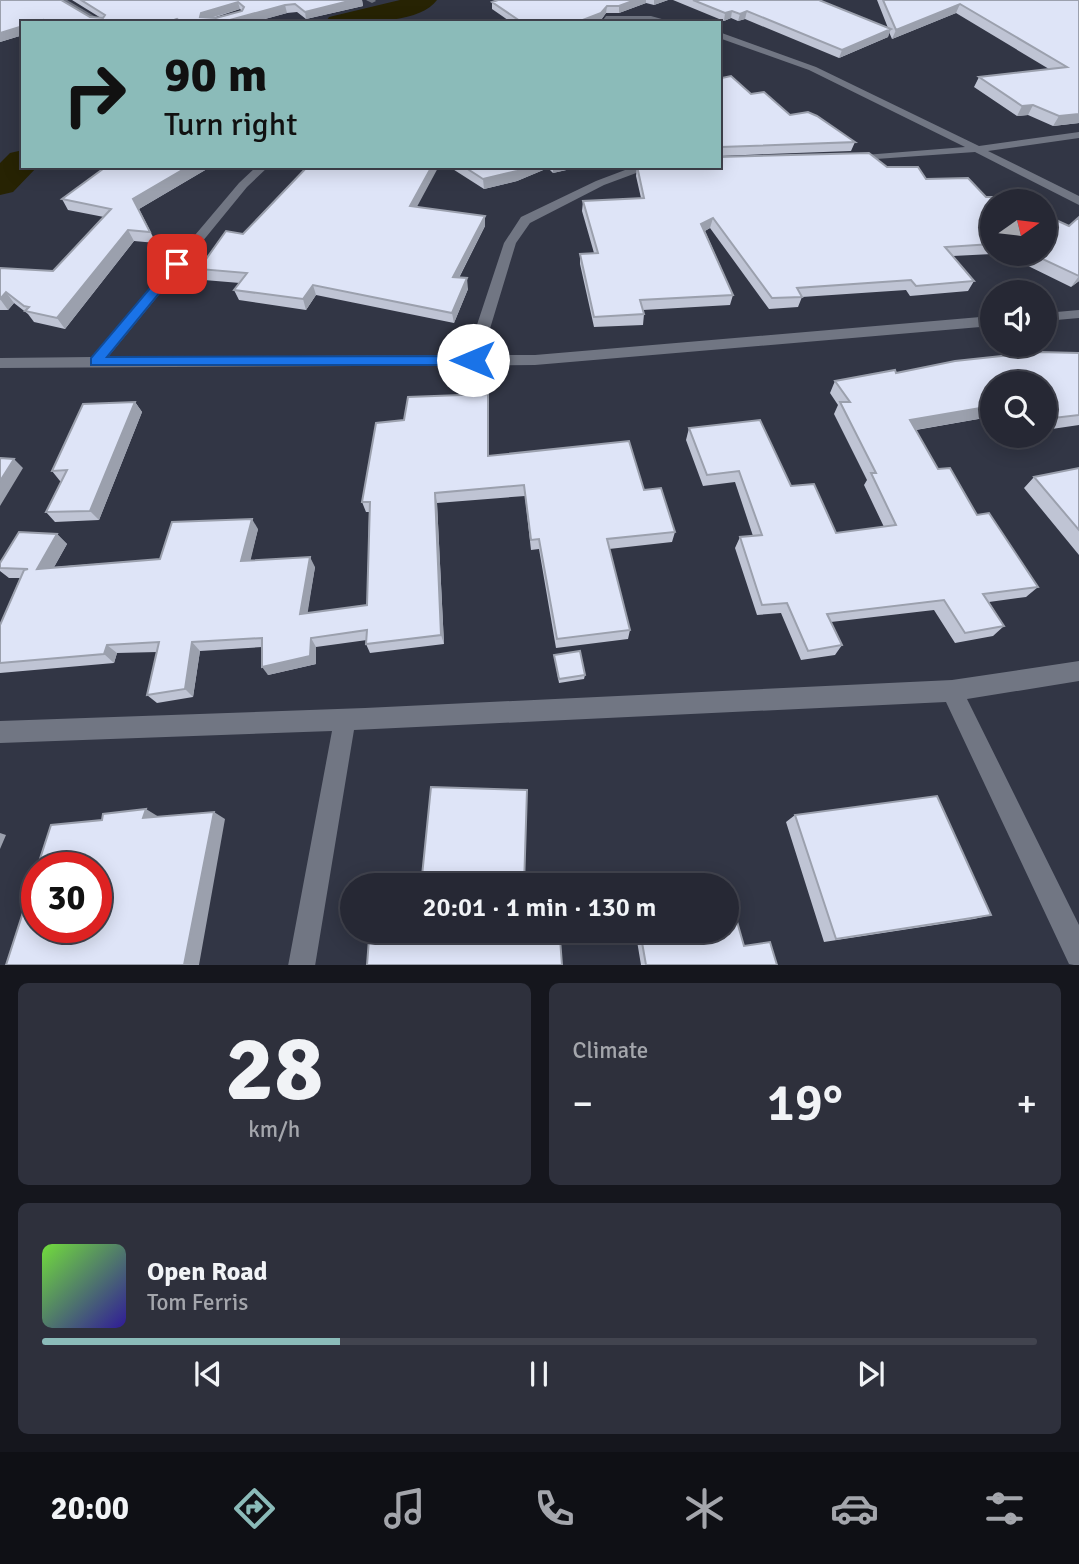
<!DOCTYPE html>
<meta charset="utf-8">
<style>
body{margin:0;font-family:Signika,sans-serif;background:#2e303c;color:#f1f3f6;height:100vh;display:flex;flex-direction:column;font-size:26px;white-space:nowrap}
*{box-sizing:border-box;margin:0}
p{font-size:23px;color:#a4a6ac}
.icon{flex:none;width:38px;height:38px;fill:none;stroke:currentColor;stroke-width:2;stroke-linecap:round;stroke-linejoin:round}
.map{position:relative;height:965px;overflow:hidden}
.drawer{display:flex;flex-direction:column;gap:18px;padding:18px;background:#15161d;flex:1}
.drawer>*{flex:none}
.top-card{position:absolute;left:21px;top:21px;width:700px;height:147px;border-radius:0px;box-shadow:0 4px 18px #0003,0 0 0 2px #42444f;background:#8bbbb9;color:#111;overflow:hidden}
.needle{width:46px;rotate:76deg}
.controls{position:absolute;left:980px;top:189px;display:grid;gap:14px}
.controls a{display:grid;place-items:center;width:77px;height:77px;border-radius:50%;background:#262834;box-shadow:0 4px 18px #0003,0 0 0 2px #42444f;font-size:35px}
.speed{position:absolute;left:21px;top:852px;display:flex;gap:14px;font-size:35px;font-weight:700;text-align:center}
.speed>*{display:grid;place-content:center;width:91px;height:91px;border-radius:50%;background:#262834;box-shadow:0 4px 18px #0003,0 0 0 2px #42444f;line-height:1}
.speed .limit{border:10px solid #d22;background:#fff;color:#111}
.pin{position:absolute;display:grid;place-items:center;width:60px;height:60px;color:#fff;margin:-30px;border-radius:14px;box-shadow:0 4px 10px #0006}
.me{position:absolute;width:77px;margin:-38px;rotate:270deg;stroke-linejoin:round;filter:drop-shadow(0 0 5px #0008)}
.turn{display:flex;align-items:center;gap:24px;height:147px;padding:0 28px;font-size:32px}
.turn .icon{width:91px;height:91px;stroke-width:2.5}
.turn b{display:block;font-size:49px;line-height:60px}
.big{font-size:52px;font-weight:600;line-height:1.1}
.drawer .tile{flex:1;display:flex;flex-direction:column;justify-content:center;gap:10px;min-width:0;padding:0 24px;border-radius:10px;background:#2e303c}
.drawer .dial{align-items:center;gap:0}
.dial b{font-size:91px;line-height:1}
.song{display:flex;align-items:center;gap:21px}
.cover{width:84px;height:84px;border-radius:10px;background:linear-gradient(135deg,hsl(100 70% 55%),hsl(250 70% 35%))}
.played{height:7px;border-radius:4px;background:linear-gradient(90deg,#8bbbb9 30%,#42444f 30%)}
.keys{display:flex;justify-content:space-around;direction:ltr}
.heat{display:flex;justify-content:space-between;align-items:center;font-size:38px;direction:ltr}
.drawer .tiles{flex:1;display:grid;gap:18px;grid-template-columns:1fr 1fr}
.tile:last-child{grid-column:span 2}
.trip{position:absolute;left:340px;top:873px;width:399px;height:70px;border-radius:35px;background:#262834;box-shadow:0 4px 18px #0003,0 0 0 2px #42444f;font-weight:600;line-height:70px;text-align:center}
.dock{display:flex;height:112px;justify-content:space-around;align-items:center;background:#0f1015;color:#a4a6ac}
.dock .icon{width:49px;height:49px}
.dock .current{color:#8bbbb9}
.dock b{font-size:32px;color:#f1f3f6}
.map>svg:first-child{display:block}
</style>
<div class="map">
<svg width="1079" height="966" viewBox="0 0 1079 966">
<rect width="100%" height="100%" fill="#323645"/>
<g fill="none" stroke-linecap="round" stroke-linejoin="round">
<!-- river -->
<path fill="#272303" fill-rule="evenodd" d="M 400,0 L 437,0 C 419,25 353,23 325,23 L 329,17 Z
M 23,150 L 23,166 L 38,166 L 13,192 L 0,195 L 0,163 L 10,153 Z"/>
<!-- minor -->
<path fill="#717683" fill-rule="evenodd" d="M 57,0 L 67,0 L 106,23 L 95,23 Z
M 366,0 L 375,0 L 376,1 L 372,3 Z
M 606,16 L 651,16 L 676,23 L 603,20 Z
M 719,32 L 816,67 L 979,146 L 1079,132 L 1079,138 L 988,151 L 1079,196 L 1079,205 L 975,152 L 848,161 L 846,159 L 852,156 L 965,147 L 809,70 L 719,38 Z
M 257,166 L 269,166 L 247,187 L 108,357 L 467,355 L 504,243 L 521,217 L 596,181 L 633,167 L 670,166 L 639,172 L 604,185 L 530,223 L 516,243 L 482,355 L 535,355 L 992,316 L 992,326 L 535,365 L 0,368 L 0,358 L 92,357 L 239,183 Z
M 1079,310 L 1079,318 L 1045,321 L 1045,313 Z
M 1079,661 L 1079,681 L 967,699 L 1079,925 L 1079,966 L 1069,964 L 946,702 L 354,730 L 315,966 L 288,966 L 332,731 L 0,743 L 0,721 L 365,708 L 952,680 Z"/>
</g>
<!-- wall -->
<path fill="#bfc4d4" fill-rule="evenodd" d="M 0,0 L 90,17 L 101,18 L 72,0 L 362,0 L 363,6 L 306,19 L 297,12 L 287,13 L 250,23 L 23,23 L 23,35 L 0,42 ZM 240,9 L 242,11 L 213,18 Z
M 498,0 L 668,0 L 654,5 L 646,3 L 619,13 L 606,13 L 601,20 L 595,23 L 512,23 L 492,9 L 492,2 Z
M 673,0 L 819,0 L 888,28 L 877,0 L 1079,0 L 1079,123 L 1053,126 L 1028,115 L 1017,116 L 974,87 L 979,77 L 1049,69 L 956,13 L 892,39 L 889,32 L 888,37 L 839,58 L 745,19 L 738,21 L 731,18 L 724,21 Z
M 722,78 L 790,115 L 855,142 L 851,151 L 719,156 Z
M 107,166 L 212,166 L 139,209 L 156,243 L 134,241 L 65,329 L 34,322 L 28,314 L 14,303 L 8,310 L 0,310 L 0,268 L 53,271 L 104,217 L 68,210 L 62,199 Z
M 448,166 L 584,166 L 553,173 L 548,168 L 517,181 L 484,189 Z
M 637,166 L 887,167 L 986,197 L 992,201 L 992,254 L 953,256 L 974,281 L 968,291 L 910,296 L 906,290 L 802,297 L 798,307 L 769,309 L 710,228 L 705,231 L 733,295 L 730,305 L 643,310 L 644,314 L 643,325 L 594,327 L 580,264 L 580,254 L 594,253 L 582,211 L 583,201 L 641,198 L 636,176 Z
M 417,207 L 485,216 L 485,226 L 459,278 L 468,289 L 454,323 L 316,295 L 306,310 L 239,300 L 234,290 L 240,283 L 204,280 L 199,269 L 243,234 Z
M 1079,217 L 1079,281 L 1071,287 L 1004,254 L 1045,254 L 1069,226 Z
M 1079,353 L 1079,425 L 1045,430 L 1045,383 L 992,383 L 992,428 L 984,418 L 916,430 L 938,469 L 1038,587 L 1026,597 L 989,602 L 1004,626 L 993,636 L 955,643 L 934,610 L 831,622 L 842,645 L 835,655 L 801,660 L 781,613 L 757,615 L 735,548 L 740,537 L 753,536 L 735,482 L 703,486 L 686,440 L 689,428 L 791,486 L 836,533 L 884,527 L 864,485 L 867,480 L 834,414 L 838,405 L 830,393 L 835,381 Z
M 488,394 L 489,456 L 644,490 L 675,532 L 672,542 L 609,549 L 630,630 L 628,639 L 556,648 L 539,549 L 531,550 L 525,496 L 437,503 L 444,644 L 370,653 L 366,644 L 367,640 L 316,647 L 316,664 L 268,675 L 262,647 L 200,651 L 193,697 L 157,703 L 147,695 L 157,652 L 117,653 L 114,663 L 0,673 L 0,625 L 20,578 L 9,578 L 0,571 L 0,563 L 57,534 L 67,544 L 54,567 L 160,559 L 258,529 L 250,560 L 315,567 L 307,613 L 367,605 L 369,512 L 366,512 L 362,502 L 404,420 Z
M 135,402 L 142,412 L 99,520 L 55,522 L 46,512 L 62,481 L 60,481 L 52,471 Z
M 1079,468 L 1079,555 L 1024,488 L 1034,477 Z
M 554,655 L 585,675 L 584,679 L 559,683 Z
M 795,815 L 991,915 L 974,919 L 824,942 L 786,822 Z
M 640,931 L 744,946 L 777,965 L 641,965 L 636,935 Z"/>
<!-- shaded-wall -->
<path fill="#9ba0ad" d="M 353,0 L 362,0 L 363,6 L 306,19 L 305,12 Z
M 635,0 L 646,0 L 646,3 L 619,13 L 619,6 Z
M 654,0 L 668,0 L 654,5 Z
M 238,2 L 240,9 L 203,20 L 200,17 L 201,13 Z
M 960,4 L 956,13 L 892,39 L 896,30 Z
M 285,5 L 287,13 L 250,23 L 219,23 Z
M 607,6 L 606,13 L 601,20 L 595,23 L 575,23 Z
M 732,11 L 731,18 L 724,21 L 725,13 Z
M 747,11 L 745,19 L 738,21 L 740,14 Z
M 177,19 L 178,23 L 166,23 Z
M 23,26 L 23,35 L 0,42 L 0,33 Z
M 891,29 L 888,37 L 839,58 L 842,50 Z
M 1033,105 L 1028,115 L 1017,116 L 1022,106 Z
M 1079,114 L 1079,123 L 1053,126 L 1059,116 Z
M 189,166 L 212,166 L 139,209 L 133,199 Z
M 432,166 L 439,166 L 412,216 L 410,206 Z
M 529,166 L 548,166 L 548,168 L 517,181 L 484,189 L 483,179 Z
M 553,166 L 584,166 L 553,173 Z
M 485,216 L 485,226 L 454,287 L 453,277 Z
M 713,218 L 710,228 L 699,234 L 701,224 Z
M 128,230 L 134,241 L 65,329 L 57,318 Z
M 1079,276 L 1079,281 L 1071,287 Z
M 467,278 L 468,289 L 454,323 L 452,313 Z
M 313,285 L 316,295 L 306,310 L 303,299 Z
M 6,292 L 14,303 L 8,310 L 0,299 Z
M 135,402 L 142,412 L 99,520 L 90,511 Z
M 992,406 L 984,418 L 903,432 L 910,420 Z
M 14,459 L 23,468 L 0,506 L 0,481 Z
M 435,493 L 437,503 L 444,644 L 441,635 Z
M 252,519 L 258,529 L 248,571 L 241,561 Z
M 57,534 L 67,544 L 48,578 L 37,569 Z
M 310,557 L 315,567 L 306,623 L 300,614 Z
M 311,638 L 316,647 L 316,664 L 268,675 L 262,667 Z
M 192,642 L 200,651 L 193,697 L 185,689 Z
M 107,645 L 117,653 L 114,663 L 104,654 Z
M 146,809 L 159,817 L 143,818 Z
M 214,812 L 225,819 L 199,965 L 184,965 Z
M 0,833 L 6,835 L 0,849 Z"/>
<!-- building -->
<path fill="#dee4f7" stroke="#9ba0ad" stroke-width="2" fill-rule="evenodd" d="M 0,0 L 61,0 L 90,17 L 103,18 L 105,15 L 81,0 L 353,0 L 305,12 L 295,4 L 285,5 L 219,23 L 182,23 L 177,19 L 166,23 L 44,23 L 43,20 L 33,23 L 23,23 L 23,26 L 0,33 ZM 238,2 L 244,7 L 242,11 L 216,18 L 200,17 L 201,13 Z
M 498,0 L 635,0 L 619,6 L 607,6 L 601,13 L 575,23 L 523,23 L 492,2 Z
M 693,0 L 819,0 L 891,29 L 842,50 L 747,11 L 740,14 L 732,11 L 725,13 Z
M 883,0 L 1079,0 L 1079,114 L 1059,116 L 1033,105 L 1022,106 L 979,77 L 1067,67 L 960,4 L 896,30 Z
M 719,75 L 722,78 L 731,76 L 751,94 L 764,92 L 790,115 L 808,112 L 817,116 L 855,142 L 721,147 L 719,157 Z
M 869,153 L 887,167 L 918,167 L 926,179 L 968,178 L 986,197 L 997,197 L 1000,201 L 992,201 L 992,244 L 945,247 L 974,281 L 916,286 L 911,280 L 797,288 L 802,297 L 772,298 L 713,218 L 701,224 L 733,295 L 640,300 L 644,314 L 594,317 L 580,254 L 598,253 L 583,201 L 644,198 L 637,166 L 719,166 L 719,157 Z
M 107,166 L 189,166 L 133,199 L 150,232 L 128,230 L 57,318 L 25,311 L 29,307 L 24,306 L 6,292 L 0,299 L 0,268 L 53,271 L 111,209 L 62,199 Z
M 308,166 L 432,166 L 410,206 L 485,216 L 453,277 L 467,278 L 452,313 L 313,285 L 303,299 L 234,290 L 247,273 L 199,269 L 226,231 L 243,234 Z
M 463,166 L 529,166 L 517,171 L 483,179 Z
M 1045,215 L 1069,226 L 1079,217 L 1079,276 L 1032,254 L 1045,254 Z
M 1039,352 L 1079,353 L 1079,415 L 1045,419 L 1045,383 L 992,383 L 992,406 L 910,420 L 938,469 L 950,468 L 977,515 L 989,513 L 1038,587 L 983,594 L 1004,626 L 965,633 L 944,600 L 827,614 L 842,645 L 808,651 L 787,603 L 762,605 L 740,537 L 762,535 L 739,471 L 707,475 L 689,428 L 760,420 L 791,486 L 814,484 L 836,533 L 896,525 L 871,473 L 876,473 L 840,402 L 850,402 L 835,381 L 895,370 L 896,373 L 955,361 Z
M 488,394 L 488,456 L 629,441 L 644,490 L 661,488 L 675,532 L 607,539 L 630,630 L 557,639 L 539,539 L 531,540 L 524,485 L 435,493 L 441,635 L 366,644 L 367,630 L 311,638 L 310,656 L 262,667 L 262,638 L 192,642 L 185,689 L 147,695 L 159,642 L 107,645 L 104,654 L 0,663 L 0,625 L 24,570 L 28,569 L 0,568 L 0,563 L 19,532 L 57,534 L 37,569 L 160,559 L 172,522 L 252,519 L 241,561 L 310,557 L 300,614 L 367,605 L 370,502 L 362,502 L 376,423 L 404,420 L 408,397 Z
M 135,402 L 90,511 L 46,512 L 67,470 L 52,471 L 83,404 Z
M 0,458 L 14,459 L 0,481 Z
M 1079,468 L 1079,530 L 1034,477 Z
M 580,651 L 585,675 L 559,679 L 554,655 Z
M 431,787 L 527,790 L 524,886 L 421,886 Z
M 937,796 L 991,915 L 836,939 L 795,815 Z
M 146,809 L 143,818 L 214,812 L 184,965 L 6,965 L 37,869 L 37,928 L 96,928 L 96,868 L 37,868 L 51,825 L 102,820 L 103,814 Z
M 736,918 L 744,946 L 770,942 L 777,965 L 646,965 L 640,931 L 726,931 L 726,919 Z
M 416,931 L 523,931 L 523,941 L 560,939 L 562,965 L 367,965 L 369,939 L 416,936 Z"/>
<!-- route -->
<path fill="#1a73e8" stroke="#114b97" stroke-width="2" d="M 173,261 L 183,264 L 107,357 L 473,356 L 480,360 L 473,365 L 91,365 L 91,358 Z"/>
</svg>
<div class="controls">
<a><svg class="needle" viewBox="-14 -14 28 28"><path d="M0-13l5 13h-10z" fill="#e53935"/><path d="M0 13l5-13h-10z" fill="#a4a6ac"/></svg></a>
<a><svg class="icon" aria-label="sound" viewBox="0 0 24 24"><path d="M4 9h4l5-4v14l-5-4H4zM17 9q2 3 0 6"/></svg></a>
<a><svg class="icon" aria-label="search" viewBox="0 0 24 24"><circle cx="10" cy="10" r="6"/><path d="M15 15l6 6"/></svg></a>
</div>
<div class="speed"><div class="limit">30</div></div>
<div class="pin" style="left:177px;top:264px;background:#d93025"><svg class="icon" aria-label="arrive" viewBox="0 0 24 24"><path d="M6 21V4h12l-3 4 3 4H6"/></svg></div>
<svg class="me" style="left:473px;top:360px" viewBox="-20 -20 40 40"><circle r="19" fill="#fff"/><path d="M0-13L10 11 0 6-10 11z" fill="#1a73e8"/></svg>
<div class="trip">20:01 · 1 min · 130 m</div>
<div class="top-card">
<div class="turn"><svg class="icon" aria-label="right" viewBox="0 0 24 24"><path d="M7 20v-9h11M14 6l5 5-5 5"/></svg><div><b>90 m</b>Turn right</div></div>
</div>
</div>
<section class="drawer">
<div class="tiles">
<div class="tile dial"><b>28</b><p>km/h</p></div>
<div class="tile"><p>Climate</p>
<div class="heat"><a>−</a><b class="big">19°</b><a>+</a></div>
</div>
<div class="tile">
<div class="song"><i class="cover"></i><div><b>Open Road</b><p>Tom Ferris</p></div></div>
<div class="played"></div>
<div class="keys"><svg class="icon" aria-label="previous" viewBox="0 0 24 24"><path d="M18 5L8 12l10 7zM5 5v14"/></svg><svg class="icon" aria-label="pause" viewBox="0 0 24 24"><path d="M8 5v14M16 5v14"/></svg><svg class="icon" aria-label="next" viewBox="0 0 24 24"><path d="M6 5l10 7-10 7zM19 5v14"/></svg></div>
</div>
</div>
</section>
<nav class="dock">
<b>20:00</b>
<svg class="icon current" aria-label="directions" viewBox="0 0 24 24"><path d="M12 3l9 9-9 9-9-9zM9 14v-3h6M13 9l2 2-2 2"/></svg>
<svg class="icon" aria-label="music" viewBox="0 0 24 24"><path d="M9 18V5l10-2v13"/><circle cx="6" cy="18" r="3"/><circle cx="16" cy="16" r="3"/></svg>
<svg class="icon" aria-label="phone" viewBox="0 0 24 24"><path d="M5 4h4l2 5-3 2q2 4 5 5l2-3 5 2v4C11 20 4 13 5 4z"/></svg>
<svg class="icon" aria-label="climate" viewBox="0 0 24 24"><path d="M12 3v18M4 7l16 10M4 17L20 7"/></svg>
<svg class="icon" aria-label="car" viewBox="0 0 24 24"><path d="M5 17H2v-5l4-1 3-4h7l3 4 3 1v5h-3M9 17h6M6 11h13"/><circle cx="7" cy="17" r="2"/><circle cx="17" cy="17" r="2"/></svg>
<svg class="icon" aria-label="filters" viewBox="0 0 24 24"><path d="M4 7h16M4 17h16"/><circle cx="9" cy="7" r="2"/><circle cx="15" cy="17" r="2"/></svg>
</nav>
